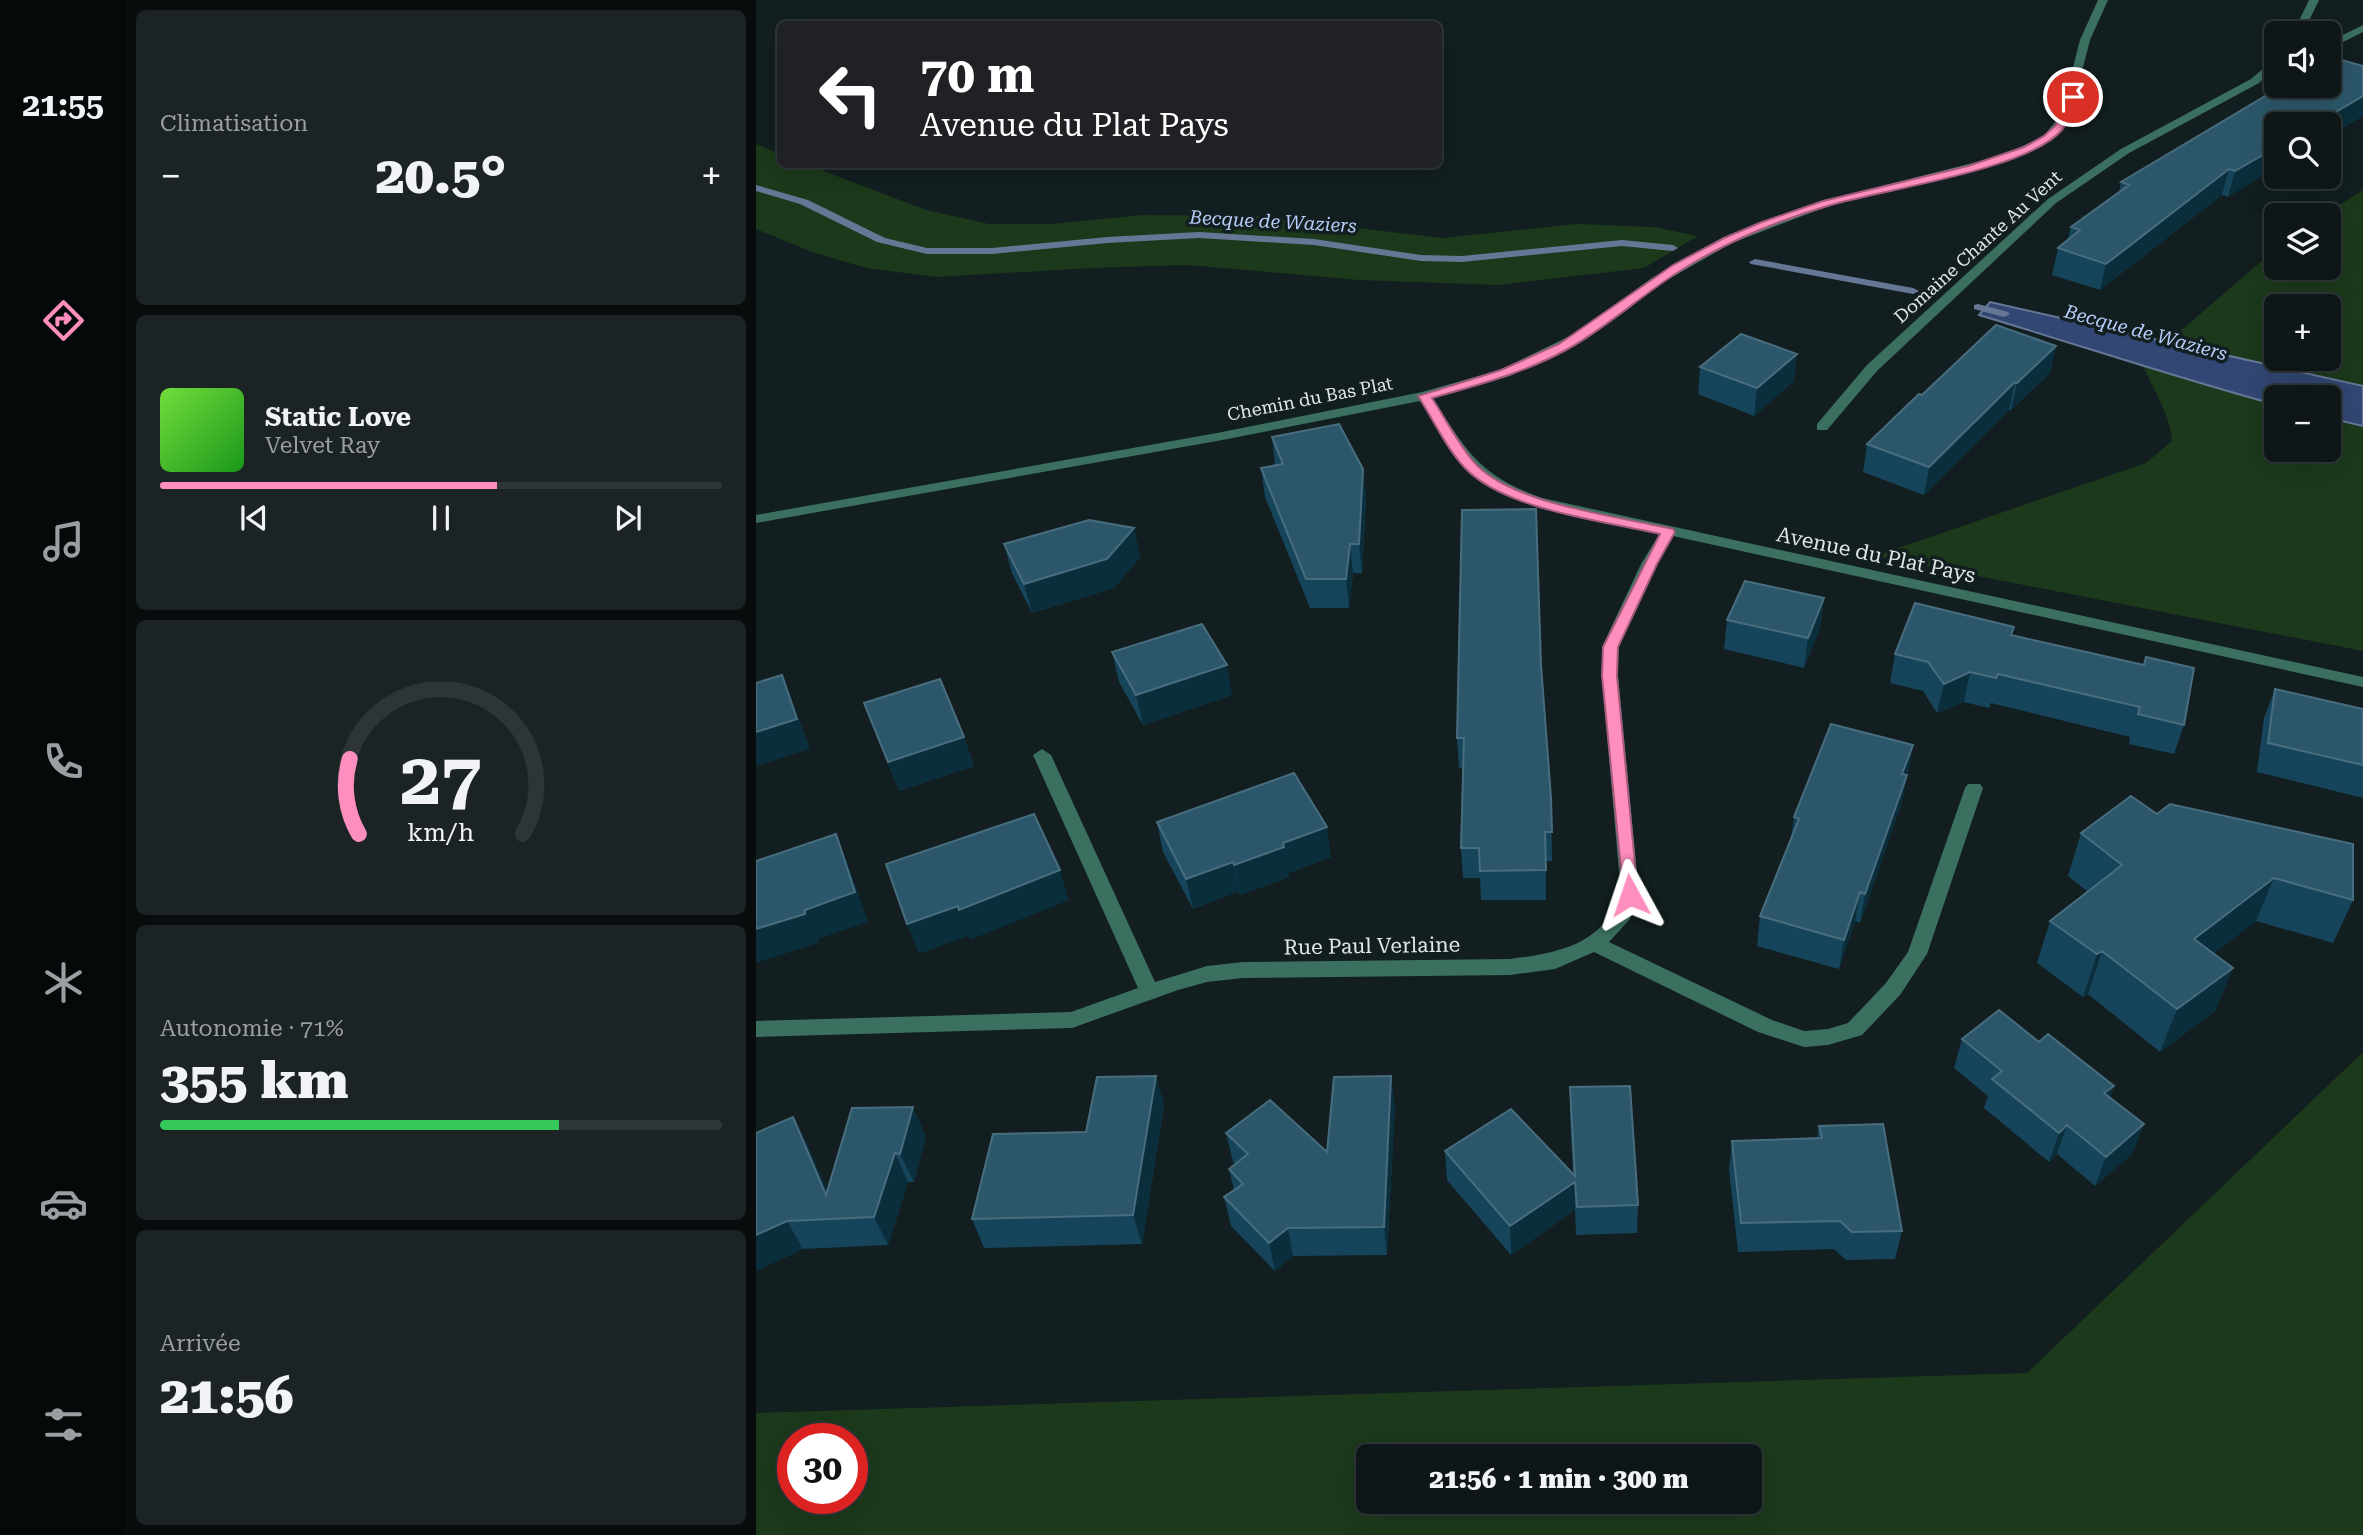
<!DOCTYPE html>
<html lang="fr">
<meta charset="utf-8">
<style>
body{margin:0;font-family:"Roboto Serif",serif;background:#1c2324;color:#f1f3f6;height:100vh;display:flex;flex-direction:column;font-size:26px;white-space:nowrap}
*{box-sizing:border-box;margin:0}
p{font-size:23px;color:#9b9fa1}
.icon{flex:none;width:38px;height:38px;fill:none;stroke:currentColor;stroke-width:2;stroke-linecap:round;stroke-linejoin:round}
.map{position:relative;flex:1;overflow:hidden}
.details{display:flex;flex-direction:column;gap:10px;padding:10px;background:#080c0d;width:630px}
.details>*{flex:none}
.guide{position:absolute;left:21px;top:21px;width:665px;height:147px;border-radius:10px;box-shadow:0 7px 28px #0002,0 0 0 2px #2e3536;background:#202124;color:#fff;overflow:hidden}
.controls{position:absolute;left:1508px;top:21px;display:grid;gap:14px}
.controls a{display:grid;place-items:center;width:77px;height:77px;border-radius:10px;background:#0e1617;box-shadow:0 7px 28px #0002,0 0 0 2px #2e3536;font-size:35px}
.speed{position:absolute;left:21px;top:1423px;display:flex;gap:14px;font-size:35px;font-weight:700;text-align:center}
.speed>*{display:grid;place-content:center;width:91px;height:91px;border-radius:50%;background:#0e1617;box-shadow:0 7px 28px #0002,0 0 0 2px #2e3536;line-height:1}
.speed .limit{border:10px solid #d22;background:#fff;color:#111}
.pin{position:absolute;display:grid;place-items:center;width:60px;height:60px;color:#fff;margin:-30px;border:4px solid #fff;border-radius:50%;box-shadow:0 2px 7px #0007}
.me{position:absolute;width:77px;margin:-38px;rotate:355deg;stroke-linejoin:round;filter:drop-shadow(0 0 5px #0008)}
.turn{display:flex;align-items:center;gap:24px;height:147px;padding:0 28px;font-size:32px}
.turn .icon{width:91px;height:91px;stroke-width:2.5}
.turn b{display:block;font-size:49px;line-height:60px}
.big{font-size:52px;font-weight:800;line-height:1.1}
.details .tile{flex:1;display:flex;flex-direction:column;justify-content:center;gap:10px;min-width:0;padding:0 24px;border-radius:10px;background:#1c2324}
.details .dial{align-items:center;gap:0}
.dial svg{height:182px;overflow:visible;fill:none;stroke:#2e3536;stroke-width:7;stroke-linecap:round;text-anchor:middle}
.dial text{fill:#f1f3f6;stroke:none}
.song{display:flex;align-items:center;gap:21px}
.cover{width:84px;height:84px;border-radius:10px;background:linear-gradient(135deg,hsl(100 70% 55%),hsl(120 70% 35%))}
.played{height:7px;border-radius:4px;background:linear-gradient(90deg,#fe8ebd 60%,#2e3536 60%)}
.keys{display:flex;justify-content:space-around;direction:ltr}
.heat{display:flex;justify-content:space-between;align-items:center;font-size:38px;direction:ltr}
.charge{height:10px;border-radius:5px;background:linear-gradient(90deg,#34c759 71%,#2e3536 0)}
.trip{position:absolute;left:600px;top:1444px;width:406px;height:70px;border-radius:10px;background:#0e1617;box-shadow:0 7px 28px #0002,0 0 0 2px #2e3536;font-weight:800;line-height:70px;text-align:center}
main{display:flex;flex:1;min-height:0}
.tabs{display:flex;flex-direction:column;width:126px;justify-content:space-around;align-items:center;background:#060909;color:#9b9fa1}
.tabs .icon{width:49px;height:49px}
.tabs .on{color:#fe8ebd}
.tabs b{font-size:32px;color:#f1f3f6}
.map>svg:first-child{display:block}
</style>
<main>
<nav class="tabs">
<b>21:55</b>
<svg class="icon on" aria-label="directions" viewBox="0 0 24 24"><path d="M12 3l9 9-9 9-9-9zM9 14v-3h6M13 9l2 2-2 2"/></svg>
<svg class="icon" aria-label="music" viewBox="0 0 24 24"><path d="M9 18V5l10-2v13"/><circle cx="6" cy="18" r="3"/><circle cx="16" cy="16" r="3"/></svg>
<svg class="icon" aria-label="phone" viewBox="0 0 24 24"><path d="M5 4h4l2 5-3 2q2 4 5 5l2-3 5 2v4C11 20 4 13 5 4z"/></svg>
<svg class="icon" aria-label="climate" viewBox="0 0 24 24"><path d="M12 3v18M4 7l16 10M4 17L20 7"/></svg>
<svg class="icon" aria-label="car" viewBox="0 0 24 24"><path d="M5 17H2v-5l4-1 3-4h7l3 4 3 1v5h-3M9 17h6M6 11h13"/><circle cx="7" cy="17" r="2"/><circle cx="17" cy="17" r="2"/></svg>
<svg class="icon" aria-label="filters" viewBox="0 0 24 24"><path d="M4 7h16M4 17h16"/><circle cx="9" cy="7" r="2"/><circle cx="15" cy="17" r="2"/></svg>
</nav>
<section class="details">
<div class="tile"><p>Climatisation</p>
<div class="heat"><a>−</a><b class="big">20.5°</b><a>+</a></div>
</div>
<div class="tile">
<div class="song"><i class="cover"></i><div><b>Static Love</b><p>Velvet Ray</p></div></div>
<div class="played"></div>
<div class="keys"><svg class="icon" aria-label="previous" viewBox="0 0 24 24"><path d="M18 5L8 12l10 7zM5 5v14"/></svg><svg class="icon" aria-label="pause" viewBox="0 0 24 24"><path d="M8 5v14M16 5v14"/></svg><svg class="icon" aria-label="next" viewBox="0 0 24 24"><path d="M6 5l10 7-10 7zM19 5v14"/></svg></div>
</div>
<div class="tile dial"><svg viewBox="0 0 100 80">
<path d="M14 69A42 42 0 1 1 86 69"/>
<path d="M14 69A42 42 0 0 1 10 36" stroke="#fe8ebd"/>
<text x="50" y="56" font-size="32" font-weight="700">27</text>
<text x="50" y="72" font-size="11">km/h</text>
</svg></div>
<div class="tile"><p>Autonomie · 71%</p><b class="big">355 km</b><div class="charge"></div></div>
<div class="tile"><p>Arrivée</p><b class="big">21:56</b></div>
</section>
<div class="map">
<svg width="1607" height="1535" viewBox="0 0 1607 1535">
<rect width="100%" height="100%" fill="#121e1f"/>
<!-- green -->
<path fill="#1c391b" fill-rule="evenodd" d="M 0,144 L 24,154 L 24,164 L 52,165 L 170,210 L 233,224 L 295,224 L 387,215 L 502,216 L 686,238 L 820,224 L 898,227 L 942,236 L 888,268 L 742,285 L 603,280 L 432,265 L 337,268 L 180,277 L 110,268 L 59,253 L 0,229 Z
M 1607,190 L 1607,651 L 1119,556 L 1390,463 L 1416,441 C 1414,414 1397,389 1386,364 L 1521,248 L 1521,268 L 1573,268 L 1573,215 L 1567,215 ZM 1521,306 L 1573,306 L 1573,359 L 1521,359 ZM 1521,397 L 1573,397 L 1573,450 L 1521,450 Z
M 1607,1052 L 1607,1535 L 0,1535 L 0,1413 L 1271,1373 ZM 37,1438 L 96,1438 L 96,1498 L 37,1498 ZM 612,1456 L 994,1456 L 994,1502 L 612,1502 Z"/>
<!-- water -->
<path fill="#324773" stroke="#667796" stroke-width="2" d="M 1234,302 L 1607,386 L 1607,426 L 1573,418 L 1573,397 L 1521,397 L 1521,405 C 1421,378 1323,345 1223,315 Z"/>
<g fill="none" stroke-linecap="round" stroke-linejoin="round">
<!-- stream -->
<path fill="#667796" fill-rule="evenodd" d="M 0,185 L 52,200 L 129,238 L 171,248 L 236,248 L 351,237 L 443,232 L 558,239 L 665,255 L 706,256 L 866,240 L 917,245 L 922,248 L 917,251 L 866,246 L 706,262 L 665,261 L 558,245 L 443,238 L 351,243 L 236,254 L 171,254 L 121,242 L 44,204 L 0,191 Z
M 999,259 L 1157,288 L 1163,291 L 1157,294 L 995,264 L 993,262 Z
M 1222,304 L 1252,312 L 1254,314 L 1248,317 L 1218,309 L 1218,305 Z"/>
<!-- minor -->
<path fill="#3b7061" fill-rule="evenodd" d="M 1342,0 L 1352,0 L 1334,40 L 1315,114 L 1307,129 L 1295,141 L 1252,160 L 1075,205 L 976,243 L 904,284 L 830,339 L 754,376 L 676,398 C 712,452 722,475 786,498 L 1607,677 L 1607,687 L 917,536 L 901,564 L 862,647 L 862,676 L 883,895 L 874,919 L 853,942 L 1016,1020 L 1048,1031 L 1072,1029 L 1092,1023 L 1130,983 L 1152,952 L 1209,788 L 1212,784 L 1224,784 L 1227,788 L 1171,954 L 1144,995 L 1106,1035 L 1072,1045 L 1048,1047 L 1002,1032 L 838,952 L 799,969 L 754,975 L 487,978 L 451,982 L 422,990 L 316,1028 L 0,1037 L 0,1021 L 315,1012 L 382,988 L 277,755 L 286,749 L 295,755 L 399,982 L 451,966 L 487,962 L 754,959 C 802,953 846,945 865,895 L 846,676 L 846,647 L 885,564 L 904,533 C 850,521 760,512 718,476 C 695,456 681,426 664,401 L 461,441 L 0,523 L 0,515 L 461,433 L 666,392 L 744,370 L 820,333 L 896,278 L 968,237 L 1067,201 L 1244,156 L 1287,137 L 1305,114 L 1324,40 Z
M 1553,0 L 1563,0 L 1547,33 L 1537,33 Z
M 1607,25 L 1607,32 L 1573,49 L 1573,42 Z
M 1521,57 L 1521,66 L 1503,83 L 1373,153 L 1300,203 L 1121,371 L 1071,430 L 1061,430 L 1061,424 L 1111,365 L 1292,199 L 1365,149 L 1495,79 Z"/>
</g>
<!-- wall -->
<path fill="#16455b" d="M 1607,66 L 1607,116 L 1573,136 L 1573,124 L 1472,197 L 1466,195 L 1344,290 L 1296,275 L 1302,248 L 1312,239 L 1315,227 L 1363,192 L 1365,182 Z
M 1300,346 L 1294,373 L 1255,410 L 1253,410 L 1168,495 L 1107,472 L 1111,444 L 1166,395 Z
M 944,367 L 1038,381 L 998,416 L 942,394 Z
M 516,437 L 607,469 L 610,498 L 606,573 L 597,573 L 593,608 L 554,608 L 509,497 L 505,468 L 519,465 Z
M 378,528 L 384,557 L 358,588 L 276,613 L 256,573 L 248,544 Z
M 1068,598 L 1064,628 L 1048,668 L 968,649 L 971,620 Z
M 1256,636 L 1428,725 L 1418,754 L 1373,744 L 1374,737 L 1235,703 L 1233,708 L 1208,702 L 1181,713 L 1167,691 L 1134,683 L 1139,654 Z
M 356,652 L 476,695 L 387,725 L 363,682 Z
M 785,665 L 795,798 L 796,861 L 790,861 L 790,900 L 725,900 L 724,878 L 707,878 L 705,848 L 707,768 L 703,768 L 701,738 Z
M 1519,689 L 1607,709 L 1607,798 L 1501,772 L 1508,718 Z
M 108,703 L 208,737 L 218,766 L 143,791 Z
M 1157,745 L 1145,805 L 1104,923 L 1099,921 L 1083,969 L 1001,946 L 1004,916 L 1035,839 L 1038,817 Z
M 1401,814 L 1597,900 L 1577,943 L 1500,921 L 1458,953 L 1477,968 L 1459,1011 L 1404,1052 L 1332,994 L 1327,997 L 1281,963 L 1294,921 L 1332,892 L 1312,876 L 1325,833 Z
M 401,822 L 575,857 L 532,873 L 533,877 L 484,895 L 483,891 L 437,909 L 407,852 Z
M 1206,1039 L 1283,1042 L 1358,1086 L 1354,1097 L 1377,1153 L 1339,1186 L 1301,1154 L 1293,1162 L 1228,1108 L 1232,1096 L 1198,1068 Z
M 400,1076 L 408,1105 L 386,1244 L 228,1248 L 216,1219 L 330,1132 Z
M 814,1087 L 882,1205 L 881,1233 L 820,1235 L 819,1210 L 755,1255 L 691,1180 L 689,1151 L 817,1174 L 814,1116 Z
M 639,1105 L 631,1255 L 537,1256 L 519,1271 L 475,1226 L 468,1197 L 478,1190 L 473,1169 L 479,1164 L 477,1162 L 470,1133 L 571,1152 Z
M 37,1117 L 52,1146 L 71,1191 L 170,1136 L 158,1182 L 152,1182 L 132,1245 L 47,1249 L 0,1271 L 0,1133 Z
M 1063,1126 L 1146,1231 L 1139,1259 L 1090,1260 L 1078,1249 L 982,1252 L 973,1170 L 976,1141 L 1061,1138 Z"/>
<!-- shaded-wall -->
<path fill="#0b2e3c" d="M 1607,96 L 1607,116 L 1573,136 L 1573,124 L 1559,124 Z
M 1521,147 L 1521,167 L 1472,197 L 1479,171 Z
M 1473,169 L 1466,195 L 1344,290 L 1350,264 Z
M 1300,346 L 1294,373 L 1255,410 L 1261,383 Z
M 1041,354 L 1038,381 L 998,416 L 1001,388 Z
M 1259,382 L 1253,410 L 1168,495 L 1173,467 Z
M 607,469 L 610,498 L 606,573 L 603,544 Z
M 378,528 L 384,557 L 358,588 L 276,613 L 268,584 Z
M 594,544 L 597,573 L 593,608 L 590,579 Z
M 1068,598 L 1064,628 L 1048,668 L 1052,638 Z
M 471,665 L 476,695 L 387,725 L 380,695 Z
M 1214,672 L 1208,702 L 1181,713 L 1188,684 Z
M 26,675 L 38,705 L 54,749 L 0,766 L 0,732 Z
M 208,737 L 218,766 L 143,791 L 132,762 Z
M 1157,745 L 1145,805 L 1104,923 L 1109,894 L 1146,774 Z
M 571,827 L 575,857 L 532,873 L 533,877 L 484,895 L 478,865 L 527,843 Z
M 80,834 L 92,864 L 112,922 L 62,939 L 62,943 L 0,963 L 0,929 Z
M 477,862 L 483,891 L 437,909 L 430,879 Z
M 304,870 L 313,900 L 214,940 L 212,936 L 163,954 L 151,924 Z
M 1518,878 L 1500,921 L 1421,982 L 1438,939 Z
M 1104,892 L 1099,921 L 1083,969 L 1088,940 Z
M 1346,951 L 1332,994 L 1327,997 L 1341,954 Z
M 1477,968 L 1459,1011 L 1404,1052 L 1421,1009 Z
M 400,1076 L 408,1105 L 386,1244 L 377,1215 Z
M 635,1076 L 639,1105 L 631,1255 L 628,1227 Z
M 1358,1086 L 1347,1115 L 1348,1093 Z
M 157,1107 L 170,1136 L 158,1182 L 144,1154 Z
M 37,1117 L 52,1146 L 83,1218 L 70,1195 Z
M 1388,1124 L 1377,1153 L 1339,1186 L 1350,1157 Z
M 1311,1125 L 1301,1154 L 1293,1162 L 1303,1133 Z
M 139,1153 L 152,1182 L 132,1245 L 118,1217 Z
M 819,1182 L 819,1210 L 755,1255 L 754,1226 Z
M 31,1221 L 47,1249 L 0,1271 L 0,1235 Z
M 532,1228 L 537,1256 L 519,1271 L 513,1243 Z"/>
<!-- building -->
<path fill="#2c576a" stroke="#486d7e" stroke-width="2" d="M 1582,59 L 1607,66 L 1607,96 L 1559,124 L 1521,124 L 1521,147 L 1479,171 L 1473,169 L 1350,264 L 1302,248 L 1324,230 L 1315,227 L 1373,185 L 1365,182 L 1526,86 L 1573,86 L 1573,64 Z
M 1240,325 L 1300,346 L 1261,383 L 1259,382 L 1173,467 L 1111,444 L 1163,394 L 1166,395 Z
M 985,334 L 1041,354 L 1001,388 L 944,367 Z
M 583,424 L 607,469 L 603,544 L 594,544 L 590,579 L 550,579 L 505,468 L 527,464 L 516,437 Z
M 780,509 L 785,665 L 795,798 L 796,832 L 789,832 L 790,870 L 724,871 L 723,848 L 705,848 L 708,738 L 701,738 L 706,510 Z
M 333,520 L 378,528 L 351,559 L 268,584 L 248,544 Z
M 989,581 L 1068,598 L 1052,638 L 971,620 Z
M 1159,603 L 1258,627 L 1255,635 L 1388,665 L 1390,657 L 1438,668 L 1428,725 L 1382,714 L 1384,707 L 1242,674 L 1240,678 L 1214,672 L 1188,684 L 1172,662 L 1139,654 Z
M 446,624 L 471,665 L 380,695 L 356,652 Z
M 26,675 L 41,719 L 0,732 L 0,683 Z
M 184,679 L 208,737 L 132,762 L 108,703 Z
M 1519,689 L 1607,709 L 1607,765 L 1512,743 Z
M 1075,724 L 1157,745 L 1146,774 L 1151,775 L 1109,894 L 1104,892 L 1088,940 L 1004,916 L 1043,819 L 1038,817 Z
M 538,773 L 571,827 L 527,843 L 528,847 L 478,865 L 477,862 L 430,879 L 401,822 Z
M 1375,796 L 1401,814 L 1414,804 L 1597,844 L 1597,900 L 1518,878 L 1438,939 L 1477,968 L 1421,1009 L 1346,951 L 1341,954 L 1294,921 L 1366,865 L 1325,833 Z
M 278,814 L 304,870 L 203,910 L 202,906 L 151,924 L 130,864 Z
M 80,834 L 99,892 L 49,910 L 49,914 L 0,929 L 0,861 Z
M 1243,1010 L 1283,1042 L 1292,1034 L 1358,1086 L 1348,1093 L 1388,1124 L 1350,1157 L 1311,1125 L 1303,1133 L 1236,1079 L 1246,1071 L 1206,1039 Z
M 400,1076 L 377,1215 L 216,1219 L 237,1134 L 330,1132 L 341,1077 Z
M 635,1076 L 628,1227 L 532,1228 L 513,1243 L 468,1197 L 487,1184 L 473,1169 L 492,1154 L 470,1133 L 514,1100 L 571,1152 L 578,1077 Z
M 874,1086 L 882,1205 L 821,1207 L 819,1182 L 754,1226 L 689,1151 L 755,1109 L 819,1176 L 814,1087 Z
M 157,1107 L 144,1154 L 139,1153 L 118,1217 L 31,1221 L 0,1235 L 0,1133 L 37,1117 L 70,1195 L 96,1108 Z
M 1127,1124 L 1146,1231 L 1096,1232 L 1084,1221 L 985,1223 L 976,1141 L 1066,1138 L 1063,1126 Z"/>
<!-- route -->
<path fill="#fe8ebd" stroke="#a55c7b" stroke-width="2" d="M 1317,94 L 1321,97 C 1317,107 1313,122 1306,130 C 1271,170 1129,189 1075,205 C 1023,220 970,242 924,271 C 885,295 851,328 810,350 C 768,373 722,385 676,398 C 689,418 701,442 717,461 C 753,504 862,516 917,529 L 919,532 L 901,564 L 862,647 L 861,676 L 882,895 L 880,900 L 868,900 L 846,676 L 847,647 L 904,534 C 848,521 749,510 709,468 C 690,448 677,419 662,396 L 745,370 L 803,344 L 917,265 L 968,238 L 1006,222 L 1067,201 L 1212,166 L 1268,147 L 1288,136 L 1299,126 L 1312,97 Z"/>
<g text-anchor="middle" stroke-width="7" stroke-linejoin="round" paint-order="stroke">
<!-- far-street labels -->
<g font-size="18" fill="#dfe7e8" stroke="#121e1f">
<text transform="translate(1222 247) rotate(-42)" y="6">Domaine Chante Au Vent</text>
<text transform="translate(554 399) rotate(-11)" y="6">Chemin du Bas Plat</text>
</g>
<!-- far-water labels -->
<g font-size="19" font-style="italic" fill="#b8cefa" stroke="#121e1f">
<text transform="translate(517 221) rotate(3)" y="7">Becque de Waziers</text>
<text transform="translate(1390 332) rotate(15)" y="7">Becque de Waziers</text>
</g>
<!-- street labels -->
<g font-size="21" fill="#dfe7e8" stroke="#121e1f">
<text transform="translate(1120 555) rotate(12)" y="7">Avenue du Plat Pays</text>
<text transform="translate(616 946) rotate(-1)" y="7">Rue Paul Verlaine</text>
</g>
</g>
</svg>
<div class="controls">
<a><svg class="icon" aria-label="sound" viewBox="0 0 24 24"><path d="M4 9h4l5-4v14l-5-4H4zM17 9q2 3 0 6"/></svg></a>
<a><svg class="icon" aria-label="search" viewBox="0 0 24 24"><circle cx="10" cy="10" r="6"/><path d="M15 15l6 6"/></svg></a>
<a><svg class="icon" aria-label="layers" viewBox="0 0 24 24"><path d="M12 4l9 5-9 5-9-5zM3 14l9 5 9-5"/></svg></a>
<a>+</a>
<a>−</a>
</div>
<div class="speed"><div class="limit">30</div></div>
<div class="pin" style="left:1317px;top:97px;background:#d93025"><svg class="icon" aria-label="arrive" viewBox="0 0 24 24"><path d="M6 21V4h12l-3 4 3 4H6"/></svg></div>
<svg class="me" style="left:874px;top:895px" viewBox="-20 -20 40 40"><path d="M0-17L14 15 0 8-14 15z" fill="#fe8ebd" stroke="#fff" stroke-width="4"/></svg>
<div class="trip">21:56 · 1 min · 300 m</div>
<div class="guide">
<div class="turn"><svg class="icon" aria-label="left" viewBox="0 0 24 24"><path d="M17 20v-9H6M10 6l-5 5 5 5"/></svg><div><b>70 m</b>Avenue du Plat Pays</div></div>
</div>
</div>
</main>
